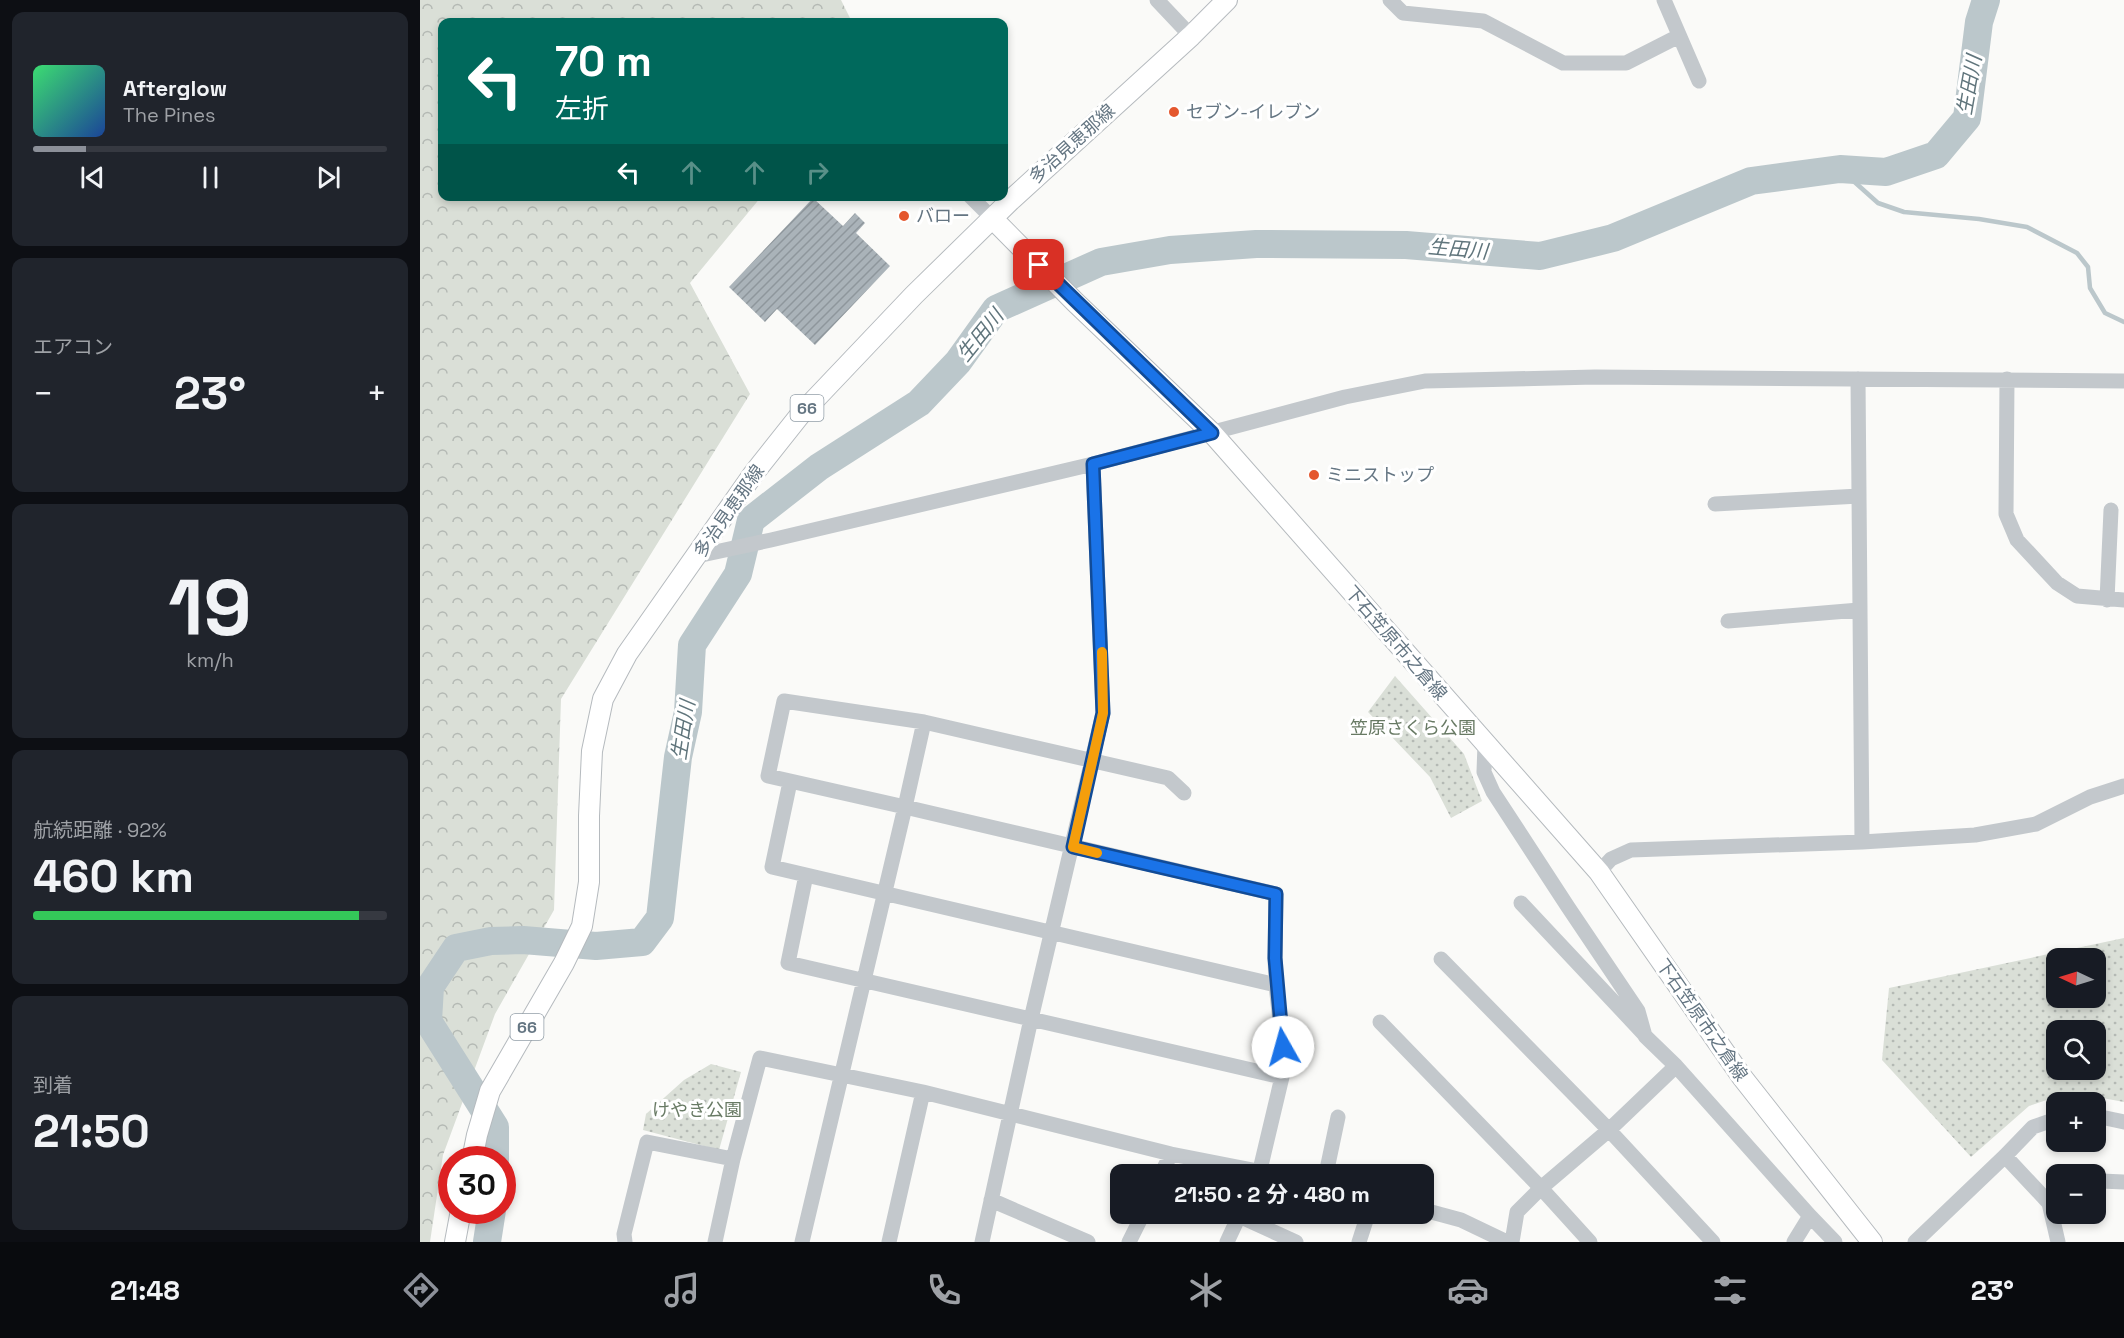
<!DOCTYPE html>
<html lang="ja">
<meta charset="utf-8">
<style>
body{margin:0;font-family:"Space Grotesk","Noto Sans JP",sans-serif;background:#20242c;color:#f1f3f6;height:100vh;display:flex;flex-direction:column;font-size:22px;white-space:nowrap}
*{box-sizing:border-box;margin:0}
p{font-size:20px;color:#9ea1a6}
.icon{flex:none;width:33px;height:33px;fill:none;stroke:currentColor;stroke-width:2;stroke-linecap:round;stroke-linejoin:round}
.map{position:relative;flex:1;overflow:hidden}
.panel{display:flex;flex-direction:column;gap:12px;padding:12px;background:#0d0f14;width:420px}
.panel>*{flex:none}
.hud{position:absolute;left:18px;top:18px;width:570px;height:183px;border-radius:12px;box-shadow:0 3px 9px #0003;background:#00695c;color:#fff;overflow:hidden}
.needle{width:39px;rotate:274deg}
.controls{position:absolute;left:1626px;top:948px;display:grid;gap:12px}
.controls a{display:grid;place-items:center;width:60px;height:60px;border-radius:12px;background:#171b24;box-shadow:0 3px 9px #0003;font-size:30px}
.speed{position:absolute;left:18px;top:1146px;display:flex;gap:12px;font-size:30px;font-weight:700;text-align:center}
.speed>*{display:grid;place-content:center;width:78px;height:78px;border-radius:50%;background:#171b24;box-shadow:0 3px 9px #0003;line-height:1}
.speed .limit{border:9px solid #d22;background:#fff;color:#111}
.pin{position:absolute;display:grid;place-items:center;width:51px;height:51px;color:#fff;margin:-26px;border-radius:12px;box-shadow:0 3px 9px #0006}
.me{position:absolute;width:66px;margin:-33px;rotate:353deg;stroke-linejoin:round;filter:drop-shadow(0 0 4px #0008)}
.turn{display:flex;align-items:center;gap:21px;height:126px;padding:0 18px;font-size:27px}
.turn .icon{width:78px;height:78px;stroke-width:2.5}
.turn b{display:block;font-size:42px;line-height:51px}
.lanes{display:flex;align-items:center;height:57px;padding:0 18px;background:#0003;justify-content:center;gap:30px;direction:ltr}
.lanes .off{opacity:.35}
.big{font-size:45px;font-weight:700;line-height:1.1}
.panel .tile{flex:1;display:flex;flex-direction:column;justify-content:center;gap:9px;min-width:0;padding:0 21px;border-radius:12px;background:#20242c}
.panel .dial{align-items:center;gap:0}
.dial b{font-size:78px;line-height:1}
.song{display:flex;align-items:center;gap:18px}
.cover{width:72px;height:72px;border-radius:9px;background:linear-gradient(135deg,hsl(140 70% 55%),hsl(220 70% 35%))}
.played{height:6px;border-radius:3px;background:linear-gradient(90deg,#8c9099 15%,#363941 15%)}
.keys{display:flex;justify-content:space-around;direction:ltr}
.heat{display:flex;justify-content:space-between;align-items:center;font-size:33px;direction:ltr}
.charge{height:9px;border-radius:4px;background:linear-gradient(90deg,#34c759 92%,#363941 0)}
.trip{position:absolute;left:690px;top:1164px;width:324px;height:60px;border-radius:12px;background:#171b24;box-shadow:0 3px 9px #0003;font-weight:700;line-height:60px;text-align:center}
.menu{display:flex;height:96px;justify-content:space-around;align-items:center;background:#090b0e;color:#9ea1a6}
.menu .icon{width:42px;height:42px}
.menu .on{color:#8c9099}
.menu b{font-size:27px;color:#f1f3f6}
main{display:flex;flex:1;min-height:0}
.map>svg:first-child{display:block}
</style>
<main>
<section class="panel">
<div class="tile">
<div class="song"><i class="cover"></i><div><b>Afterglow</b><p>The Pines</p></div></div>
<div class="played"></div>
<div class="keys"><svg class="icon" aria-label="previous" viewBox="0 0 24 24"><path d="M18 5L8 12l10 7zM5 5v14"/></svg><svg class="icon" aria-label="pause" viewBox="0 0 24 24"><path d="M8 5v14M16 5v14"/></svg><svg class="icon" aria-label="next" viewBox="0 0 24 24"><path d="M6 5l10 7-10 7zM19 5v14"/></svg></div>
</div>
<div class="tile"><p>エアコン</p>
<div class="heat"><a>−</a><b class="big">23°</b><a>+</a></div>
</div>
<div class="tile dial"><b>19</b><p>km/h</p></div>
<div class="tile"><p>航続距離 · 92%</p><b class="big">460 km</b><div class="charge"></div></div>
<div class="tile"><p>到着</p><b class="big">21:50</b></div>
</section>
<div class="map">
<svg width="1704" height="1242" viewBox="0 0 1704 1242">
<defs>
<pattern id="forest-crowns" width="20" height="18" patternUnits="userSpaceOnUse" patternTransform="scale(1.5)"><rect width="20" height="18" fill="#dadfd7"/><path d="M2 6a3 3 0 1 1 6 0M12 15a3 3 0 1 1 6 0" fill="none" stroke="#b4b9b4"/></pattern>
<pattern id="park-dots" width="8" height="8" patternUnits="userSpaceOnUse" patternTransform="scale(1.5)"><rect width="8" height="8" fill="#dadfd7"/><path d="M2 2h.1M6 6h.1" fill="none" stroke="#b4b9b4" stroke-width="1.8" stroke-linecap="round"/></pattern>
<pattern id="building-hatch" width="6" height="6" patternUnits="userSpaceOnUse" patternTransform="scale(1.5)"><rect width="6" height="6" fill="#aab3b9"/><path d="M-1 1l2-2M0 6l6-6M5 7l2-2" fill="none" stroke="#8e969c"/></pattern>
</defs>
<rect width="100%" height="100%" fill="#fafaf8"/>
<!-- forest -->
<path fill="url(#forest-crowns)" d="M 0,0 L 421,0 L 432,22 L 22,22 L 22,196 L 341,197 L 270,283 L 330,394 L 141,699 L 134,910 L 75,1014 L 23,1155 L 10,1242 L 0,1242 Z"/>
<!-- park -->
<path fill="url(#park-dots)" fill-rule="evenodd" d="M 975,676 L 1044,754 L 1062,801 L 1031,818 L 1010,777 L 948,712 Z
M 1704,938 L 1704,1102 L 1650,1092 L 1609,1106 L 1551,1157 L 1462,1060 L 1469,988 ZM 1636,958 L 1676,958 L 1676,998 L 1636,998 ZM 1636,1030 L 1676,1030 L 1676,1070 L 1636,1070 Z
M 291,1064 L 321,1072 L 299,1150 L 223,1130 L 226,1114 L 264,1080 Z"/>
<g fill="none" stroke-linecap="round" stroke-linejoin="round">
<!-- stream -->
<path stroke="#bbc7cb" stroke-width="4.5" d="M 1420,169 L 1458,203 L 1484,212 L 1559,219 L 1607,227 L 1657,253 L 1668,267 L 1670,288 L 1685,313 L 1704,322"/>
<!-- river -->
<path stroke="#bbc7cb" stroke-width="28" d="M 75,1160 L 75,1127 L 8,1021 L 10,987 L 36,948 L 71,941 L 103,940 L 176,946 L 222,942 L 240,918 L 258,757 L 268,712 L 272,645 L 318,574 L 331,520 L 399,467 L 499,403 L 538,362 L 576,309 L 681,262 L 750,250 L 836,244 L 986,245 L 1120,256 L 1193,238 L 1331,181 L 1420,169 L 1466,172 L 1516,155 L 1547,118 L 1559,22 L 1566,0
M 67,1242 L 72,1210"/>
</g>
<!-- building -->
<path fill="url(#building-hatch)" d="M 393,198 L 423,226 L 435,213 L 445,223 L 436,233 L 470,266 L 395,345 L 357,309 L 345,322 L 309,287 Z"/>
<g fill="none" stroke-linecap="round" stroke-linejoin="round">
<!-- major casing -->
<g stroke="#b5babe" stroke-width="22">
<path id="major" d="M 573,219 L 655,302 L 792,433 L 1179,872 L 1322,1077 L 1452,1242
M 52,1160 L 57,1135 L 70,1091 L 144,963 L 162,926 L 169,882 L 169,816 L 172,751 L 183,699 L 207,654 L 334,473 L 380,415 L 494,295 L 592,199 L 771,36 L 807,0
M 35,1242 L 41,1210"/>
</g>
<!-- minor -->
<path stroke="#c3c8cc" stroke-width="15" d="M 737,0 L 771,36
M 970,0 L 983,13 L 1063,21 L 1143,63 L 1206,63 L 1259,36
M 1244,0 L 1279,81
M 550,196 L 573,219
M 1438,379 L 1442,842
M 1587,379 L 1586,514 L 1597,540 L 1637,583 L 1657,596 L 1704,600
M 1295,504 L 1439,496
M 277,556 L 351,540 L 673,464 L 925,397 L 1005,381 L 1175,377 L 1704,381
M 1687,600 L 1691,510
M 1308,621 L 1439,610
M 504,722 L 364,701 L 348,776 L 485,807 L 504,722 L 748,778 L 764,793
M 1065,744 L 1064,772 L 1073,792 L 1148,907 L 1218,1011 L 1225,1036 L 1256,1066 L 1390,1216 L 1374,1242
M 370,782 L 352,867 L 856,985 L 863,1048 L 862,1077 L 839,1174
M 1179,872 L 1191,859 L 1211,850 L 1442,842 L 1555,835 L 1616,824 L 1670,797 L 1704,786
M 386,875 L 368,963 L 862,1077
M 1101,903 L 1224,1034
M 1021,959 L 1189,1130 L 1293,1242
M 960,1022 L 1121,1188 L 1170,1242
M 1676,1116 L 1704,1122
M 1585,1156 L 1629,1203 L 1638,1242
M 741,1174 L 751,1154
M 906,1174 L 918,1117
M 1676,1183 L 1681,1181 L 1704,1182
M 571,1200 L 668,1242
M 1004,1210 L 1041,1220 L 1087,1242
M 819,1216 L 876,1242
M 1390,1216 L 1415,1242
M 205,1242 L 204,1234 L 227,1142 L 313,1159
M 295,1242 L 313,1159 L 340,1058 L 503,1092 L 751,1154 L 853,1174
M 382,1242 L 485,807 L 856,894 L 855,958 L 856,985
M 469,1242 L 503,1092
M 562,1242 L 611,1019 L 683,713 L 673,464
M 709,1242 L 723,1214
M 807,1242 L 820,1214
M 939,1242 L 948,1214
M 1092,1242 L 1097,1212 L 1121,1188 L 1189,1130 L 1256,1066
M 1495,1242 L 1585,1156 L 1613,1127 L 1636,1119"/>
<!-- major -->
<use href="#major" stroke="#fff" stroke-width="20"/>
</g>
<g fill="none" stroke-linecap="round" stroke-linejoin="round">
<!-- route casing -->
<g stroke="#114b97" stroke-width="15">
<path id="route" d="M 619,265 L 792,433 L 673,464 L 683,713 L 653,847 L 856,894 L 855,958 L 863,1047"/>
</g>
<!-- route -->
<use href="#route" stroke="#1a73e8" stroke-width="10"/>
<!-- slow -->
<path stroke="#f59e0b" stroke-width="10" d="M 677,853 L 653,847 L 683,713 L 682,652"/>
</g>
<!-- markers -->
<g fill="#e4572e" stroke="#fff" stroke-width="2">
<circle cx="754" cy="112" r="6"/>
<circle cx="484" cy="216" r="6"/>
<circle cx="894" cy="475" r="6"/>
</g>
<g text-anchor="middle" stroke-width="6" stroke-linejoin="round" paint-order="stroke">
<!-- shield labels -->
<g fill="#fff" stroke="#939fa8" stroke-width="1.5">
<rect x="370.5" y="395" width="33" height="26" rx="4.5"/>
<rect x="90.5" y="1014" width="33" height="26" rx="4.5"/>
</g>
<g font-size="16" font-weight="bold" fill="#657683">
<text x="387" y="414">66</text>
<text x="107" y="1033">66</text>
</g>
<!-- poi labels -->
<g font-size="18" fill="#657683" stroke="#fff" text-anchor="start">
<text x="766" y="118">セブン-イレブン</text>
<text x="496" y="222">バロー</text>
<text x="906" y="481">ミニストップ</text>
</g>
<!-- street labels -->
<g font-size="18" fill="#657683" stroke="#fff">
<text transform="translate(652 144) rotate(-42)" y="6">多治見恵那線</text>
<text transform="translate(309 511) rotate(-55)" y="6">多治見恵那線</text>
<text transform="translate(976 643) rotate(49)" y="6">下石笠原市之倉線</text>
<text transform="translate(1282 1020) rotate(55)" y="6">下石笠原市之倉線</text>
</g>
<!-- park labels -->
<g font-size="18" fill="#687a64" stroke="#fff">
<text x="993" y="734">笠原さくら公園</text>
<text x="277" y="1116">けやき公園</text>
</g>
<!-- water labels -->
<g font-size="20" font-style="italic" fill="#60757c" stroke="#fff">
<text transform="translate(1549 85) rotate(-80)" y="7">生田川</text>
<text transform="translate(1038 249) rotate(5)" y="7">生田川</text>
<text transform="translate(560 335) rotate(-51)" y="7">生田川</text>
<text transform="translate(263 730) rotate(-81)" y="7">生田川</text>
</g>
</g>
</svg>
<div class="controls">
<a><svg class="needle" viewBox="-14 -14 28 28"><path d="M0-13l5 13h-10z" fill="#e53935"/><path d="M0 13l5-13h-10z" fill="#9ea1a6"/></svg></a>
<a><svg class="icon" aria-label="search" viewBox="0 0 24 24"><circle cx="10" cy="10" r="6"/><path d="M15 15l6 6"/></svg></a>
<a>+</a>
<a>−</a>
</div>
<div class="speed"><div class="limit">30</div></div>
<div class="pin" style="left:619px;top:265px;background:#d93025"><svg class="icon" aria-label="arrive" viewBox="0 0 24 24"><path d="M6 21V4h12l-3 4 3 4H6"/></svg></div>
<svg class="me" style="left:863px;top:1047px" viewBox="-20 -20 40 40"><circle r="19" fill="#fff"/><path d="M0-13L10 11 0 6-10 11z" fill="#1a73e8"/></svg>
<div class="trip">21:50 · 2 分 · 480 m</div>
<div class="hud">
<div class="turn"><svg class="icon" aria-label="left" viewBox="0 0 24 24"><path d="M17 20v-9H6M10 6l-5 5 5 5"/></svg><div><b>70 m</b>左折</div></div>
<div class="lanes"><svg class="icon" aria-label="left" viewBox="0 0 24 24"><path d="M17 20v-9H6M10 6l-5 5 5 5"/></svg><svg class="icon off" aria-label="ahead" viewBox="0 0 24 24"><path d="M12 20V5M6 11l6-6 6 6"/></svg><svg class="icon off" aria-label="ahead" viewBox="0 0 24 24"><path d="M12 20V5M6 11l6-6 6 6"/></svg><svg class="icon off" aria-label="right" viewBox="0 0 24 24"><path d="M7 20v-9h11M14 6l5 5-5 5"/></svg></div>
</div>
</div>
</main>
<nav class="menu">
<b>21:48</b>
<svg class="icon on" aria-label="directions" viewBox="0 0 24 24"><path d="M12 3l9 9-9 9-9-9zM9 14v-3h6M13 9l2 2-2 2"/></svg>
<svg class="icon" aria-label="music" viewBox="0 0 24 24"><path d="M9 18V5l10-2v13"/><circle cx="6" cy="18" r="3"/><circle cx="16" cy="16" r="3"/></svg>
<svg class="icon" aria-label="phone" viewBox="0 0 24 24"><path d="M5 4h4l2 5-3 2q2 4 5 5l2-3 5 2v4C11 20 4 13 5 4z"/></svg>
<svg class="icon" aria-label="climate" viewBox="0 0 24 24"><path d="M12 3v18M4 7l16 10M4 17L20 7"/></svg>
<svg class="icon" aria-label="car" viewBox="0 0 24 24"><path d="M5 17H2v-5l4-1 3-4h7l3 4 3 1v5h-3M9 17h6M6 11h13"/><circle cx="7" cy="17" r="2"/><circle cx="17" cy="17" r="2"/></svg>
<svg class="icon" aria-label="filters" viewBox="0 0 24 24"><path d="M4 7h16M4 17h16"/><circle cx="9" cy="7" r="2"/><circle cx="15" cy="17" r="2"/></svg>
<b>23°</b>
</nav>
